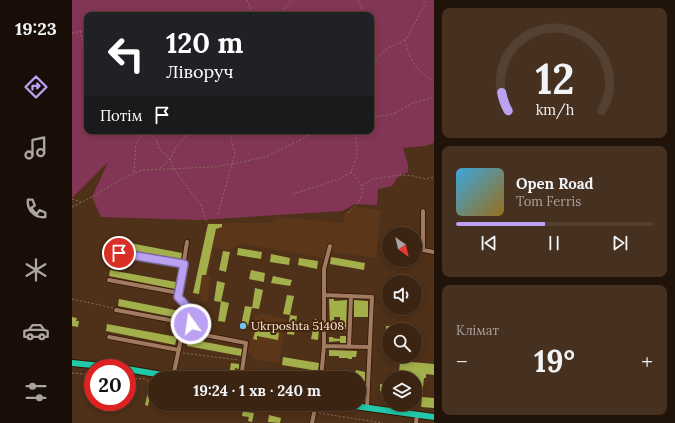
<!DOCTYPE html>
<html lang="uk">
<meta charset="utf-8">
<style>
body{margin:0;font-family:Lora,serif;background:#463020;color:#f1f3f6;height:100vh;display:flex;flex-direction:column;font-size:15px;white-space:nowrap}
*{box-sizing:border-box;margin:0}
p{font-size:13px;color:#aca49f}
.icon{flex:none;width:22px;height:22px;fill:none;stroke:currentColor;stroke-width:2;stroke-linecap:round;stroke-linejoin:round}
.map{position:relative;flex:1;overflow:hidden}
.panel{display:flex;flex-direction:column;gap:8px;padding:8px;background:#20140a;width:241px}
.panel>*{flex:none}
.hud{position:absolute;left:12px;top:12px;width:290px;height:122px;border-radius:8px;box-shadow:0 2px 6px #0003,0 0 0 1px #544132;background:#202124;color:#fff;overflow:hidden}
.needle{width:26px;rotate:146deg}
.fabs{position:absolute;left:310px;top:227px;display:grid;gap:8px}
.fabs a{display:grid;place-items:center;width:40px;height:40px;border-radius:50%;background:#3b2412;box-shadow:0 2px 6px #0003,0 0 0 1px #544132;font-size:20px}
.speed{position:absolute;left:12px;top:359px;display:flex;gap:8px;font-size:20px;font-weight:700;text-align:center}
.speed>*{display:grid;place-content:center;width:52px;height:52px;border-radius:50%;background:#3b2412;box-shadow:0 2px 6px #0003,0 0 0 1px #544132;line-height:1}
.speed .limit{border:6px solid #d22;background:#fff;color:#111}
.pin{position:absolute;display:grid;place-items:center;width:34px;height:34px;color:#fff;margin:-17px;border:2px solid #fff;border-radius:50%;box-shadow:0 1px 4px #0007}
.me{position:absolute;width:44px;margin:-22px;rotate:346deg;stroke-linejoin:round;filter:drop-shadow(0 0 3px #0008)}
.turn{display:flex;align-items:center;gap:14px;height:84px;padding:0 16px;font-size:18px}
.turn .icon{width:52px;height:52px;stroke-width:2.5}
.turn b{display:block;font-size:28px;line-height:34px}
.then{display:flex;align-items:center;height:38px;padding:0 16px;background:#0003;gap:8px;font-size:15px}
.big{font-size:30px;font-weight:800;line-height:1.1}
.panel .tile{flex:1;display:flex;flex-direction:column;justify-content:center;gap:6px;min-width:0;padding:0 14px;border-radius:8px;background:#463020}
.panel .dial{align-items:center;gap:0}
.dial svg{height:104px;overflow:visible;fill:none;stroke:#544132;stroke-width:7;stroke-linecap:round;text-anchor:middle}
.dial text{fill:#f1f3f6;stroke:none}
.song{display:flex;align-items:center;gap:12px}
.cover{width:48px;height:48px;border-radius:6px;background:linear-gradient(135deg,hsl(200 70% 55%),hsl(40 70% 35%))}
.played{height:4px;border-radius:2px;background:linear-gradient(90deg,#bca0f2 45%,#544132 45%)}
.keys{display:flex;justify-content:space-around;direction:ltr}
.heat{display:flex;justify-content:space-between;align-items:center;font-size:22px;direction:ltr}
.trip{position:absolute;left:76px;top:371px;width:218px;height:40px;border-radius:20px;background:#3b2412;box-shadow:0 2px 6px #0003,0 0 0 1px #544132;font-weight:800;line-height:40px;text-align:center}
main{display:flex;flex:1;min-height:0}
.dock{display:flex;flex-direction:column;width:72px;justify-content:space-around;align-items:center;background:#180e07;color:#aca49f}
.dock .icon{width:28px;height:28px}
.dock .current{color:#bca0f2}
.dock b{font-size:18px;color:#f1f3f6}
.map>svg:first-child{display:block}
</style>
<main>
<nav class="dock">
<b>19:23</b>
<svg class="icon current" aria-label="directions" viewBox="0 0 24 24"><path d="M12 3l9 9-9 9-9-9zM9 14v-3h6M13 9l2 2-2 2"/></svg>
<svg class="icon" aria-label="music" viewBox="0 0 24 24"><path d="M9 18V5l10-2v13"/><circle cx="6" cy="18" r="3"/><circle cx="16" cy="16" r="3"/></svg>
<svg class="icon" aria-label="phone" viewBox="0 0 24 24"><path d="M5 4h4l2 5-3 2q2 4 5 5l2-3 5 2v4C11 20 4 13 5 4z"/></svg>
<svg class="icon" aria-label="climate" viewBox="0 0 24 24"><path d="M12 3v18M4 7l16 10M4 17L20 7"/></svg>
<svg class="icon" aria-label="car" viewBox="0 0 24 24"><path d="M5 17H2v-5l4-1 3-4h7l3 4 3 1v5h-3M9 17h6M6 11h13"/><circle cx="7" cy="17" r="2"/><circle cx="17" cy="17" r="2"/></svg>
<svg class="icon" aria-label="filters" viewBox="0 0 24 24"><path d="M4 7h16M4 17h16"/><circle cx="9" cy="7" r="2"/><circle cx="15" cy="17" r="2"/></svg>
</nav>
<div class="map">
<svg width="362" height="423" viewBox="0 0 362 423">
<rect width="100%" height="100%" fill="#4f3018"/>
<!-- built -->
<path fill="#5c3619" d="M 284,207 L 309,210 L 304,258 L 259,252 L 252,258 L 168,244 L 157,250 L 142,248 L 136,275 L 139,276 L 135,302 L 129,300 L 129,294 L 121,293 L 136,223 L 198,223 L 205,217 L 271,223 L 272,213 Z
M 188,313 L 214,319 L 207,363 L 181,359 L 181,355 L 177,354 L 176,351 L 183,315 Z"/>
<!-- green -->
<path fill="#833556" fill-rule="evenodd" d="M 0,0 L 362,0 L 362,143 L 353,146 L 331,148 L 336,164 L 336,172 L 326,177 L 320,186 L 306,189 L 305,205 L 283,204 L 270,211 L 127,220 L 29,217 L 20,197 L 36,162 L 0,198 ZM 15,15 L 299,15 L 299,131 L 15,131 Z"/>
<!-- building -->
<path fill="#a2af4b" d="M 136,224 L 150,224 L 150,227 L 144,229 L 134,275 L 130,275 L 127,294 L 121,293 Z
M 40,239 L 50,242 L 47,250 L 37,247 Z
M 58,243 L 110,253 L 109,260 L 57,250 Z
M 166,248 L 190,252 L 189,259 L 165,255 Z
M 151,251 L 158,252 L 154,272 L 147,270 Z
M 199,254 L 218,258 L 217,265 L 198,262 Z
M 259,257 L 293,263 L 292,270 L 258,264 Z
M 227,258 L 246,261 L 245,269 L 226,265 Z
M 38,270 L 104,282 L 103,289 L 37,276 Z
M 179,270 L 193,273 L 192,282 L 177,279 Z
M 201,276 L 220,280 L 218,286 L 199,283 Z
M 145,281 L 153,283 L 149,302 L 142,301 Z
M 183,288 L 191,290 L 187,309 L 180,308 Z
M 215,295 L 222,296 L 218,315 L 211,314 Z
M 47,299 L 113,312 L 111,319 L 46,306 Z
M 257,299 L 262,299 L 262,301 L 275,300 L 274,329 L 268,329 L 268,317 L 262,317 L 262,328 L 258,328 Z
M 282,300 L 296,301 L 296,317 L 282,317 Z
M 149,301 L 157,303 L 153,322 L 146,321 Z
M 173,306 L 180,307 L 176,326 L 169,325 Z
M 218,315 L 225,316 L 222,335 L 215,334 Z
M 0,317 L 5,318 L 4,321 L 7,321 L 6,327 L 0,326 Z
M 243,319 L 248,320 L 246,340 L 239,339 Z
M 35,324 L 105,337 L 103,345 L 34,331 Z
M 335,325 L 335,330 L 317,330 L 317,337 L 314,337 L 314,326 Z
M 184,329 L 207,333 L 206,340 L 185,336 L 185,340 L 181,339 Z
M 268,336 L 274,336 L 274,343 L 268,343 L 268,341 L 257,342 L 257,337 L 261,337 L 261,338 L 268,339 Z
M 117,339 L 170,349 L 169,356 L 115,346 Z
M 257,350 L 285,351 L 284,357 L 280,357 L 280,359 L 276,359 L 276,358 L 267,358 L 267,356 L 257,356 Z
M 211,357 L 247,363 L 246,371 L 210,365 Z
M 328,361 L 362,364 L 362,375 L 354,374 L 354,378 L 352,378 L 350,396 L 343,395 L 343,378 L 338,378 L 338,373 L 327,372 Z
M 159,363 L 167,364 L 167,369 L 163,368 L 162,376 L 157,375 Z
M 284,370 L 293,372 L 293,381 L 287,380 L 287,378 L 282,378 Z
M 308,384 L 317,385 L 317,392 L 308,391 Z
M 76,391 L 79,392 L 76,406 L 73,405 Z
M 350,397 L 362,398 L 362,408 L 349,407 Z
M 171,409 L 175,410 L 174,412 L 182,413 L 180,422 L 176,421 L 177,417 L 170,416 Z
M 197,415 L 209,418 L 208,423 L 196,422 Z"/>
<g fill="none" stroke-linecap="round" stroke-linejoin="round">
<!-- minor casing -->
<g stroke="#341600" stroke-width="5.5">
<path id="minor" d="M 351,211 L 351,250 L 362,252
M 47,253 L 112,264
M 37,280 L 107,293
M 252,295 L 252,269 L 258,246
M 44,310 L 119,324
M 117,332 L 174,343 L 169,378
M 37,337 L 107,350
M 252,346 L 297,347
M 277,347 L 279,296
M 101,377 L 109,339 L 112,335 L 117,332 C 121,311 120,313 106,297 L 115,242
M 249,378 L 252,346 L 252,295 L 300,297 L 295,407
M 240,423 L 243,409 L 246,404
M 344,423 L 345,415"/>
</g>
<!-- highway casing -->
<g stroke="#341600" stroke-width="8">
<path id="highway" d="M 0,363 L 50,368
M 55,369 L 108,378
M 268,404 L 362,417"/>
</g>
<!-- path -->
<path stroke="#8b6f5b" stroke-width="1" stroke-dasharray="2 2" stroke-linecap="butt" d="M 175,0 L 181,15
M 286,0 L 293,15
M 207,15 L 220,0
M 8,31 L 11,43 L 15,71
M 0,33 L 15,30
M 333,40 C 337,62 345,70 362,82
M 299,52 L 303,63
M 299,73 L 305,59 L 314,49 L 329,42 L 335,38 L 355,0
M 299,115 L 303,117 L 321,114 L 341,103 L 362,97
M 299,118 L 303,117
M 75,131 L 85,141 L 87,149 L 98,159 L 101,168 L 129,205 L 135,223
M 88,168 L 98,159 L 104,147 L 118,131
M 62,172 L 64,143 L 72,131
M 290,186 L 300,179 L 328,175 L 341,176 L 353,179 L 362,177
M 221,194 L 268,179 L 279,172 L 285,156 L 285,150 L 283,131
M 0,199 L 9,202
M 0,207 L 18,198 L 50,179 L 70,170 L 141,167 L 160,164 L 163,154 L 157,131
M 276,213 C 293,198 296,188 279,172
M 146,214 L 160,164 L 193,157 L 222,143 L 244,131
M 0,299 L 41,308
M 111,353 L 167,360
M 0,373 L 21,375
M 55,378 L 73,379 L 80,384 L 83,383
M 202,404 L 215,408 L 238,411
M 247,413 L 311,423"/>
<!-- minor -->
<use href="#minor" stroke="#a07b61" stroke-width="4"/>
<!-- highway -->
<use href="#highway" stroke="#21c8a9" stroke-width="6"/>
</g>
<g fill="none" stroke-linecap="round" stroke-linejoin="round">
<!-- route casing -->
<g stroke="#7a689d" stroke-width="10">
<path id="route" d="M 47,253 L 112,264 L 106,297 C 115,307 121,310 119,324"/>
</g>
<!-- route -->
<use href="#route" stroke="#bca0f2" stroke-width="7"/>
</g>
<!-- markers -->
<circle fill="#6ec2f3" stroke="#44250d" stroke-width="1.5" cx="171" cy="326" r="4"/>
<g text-anchor="middle" stroke-width="4" stroke-linejoin="round" paint-order="stroke">
<!-- poi labels -->
<g font-size="12" fill="#fbe6d8" stroke="#44250d" text-anchor="start">
<text x="179" y="330">Ukrposhta 51408</text>
</g>
</g>
</svg>
<div class="fabs">
<a><svg class="needle" viewBox="-14 -14 28 28"><path d="M0-13l5 13h-10z" fill="#e53935"/><path d="M0 13l5-13h-10z" fill="#aca49f"/></svg></a>
<a><svg class="icon" aria-label="sound" viewBox="0 0 24 24"><path d="M4 9h4l5-4v14l-5-4H4zM17 9q2 3 0 6"/></svg></a>
<a><svg class="icon" aria-label="search" viewBox="0 0 24 24"><circle cx="10" cy="10" r="6"/><path d="M15 15l6 6"/></svg></a>
<a><svg class="icon" aria-label="layers" viewBox="0 0 24 24"><path d="M12 4l9 5-9 5-9-5zM3 14l9 5 9-5"/></svg></a>
</div>
<div class="speed"><div class="limit">20</div></div>
<div class="pin" style="left:47px;top:253px;background:#d93025"><svg class="icon" aria-label="arrive" viewBox="0 0 24 24"><path d="M6 21V4h12l-3 4 3 4H6"/></svg></div>
<svg class="me" style="left:119px;top:324px" viewBox="-20 -20 40 40"><circle r="17" fill="#bca0f2" stroke="#fff" stroke-width="3"/><path d="M0-11L8 9 0 5-8 9z" fill="#fff"/></svg>
<div class="trip">19:24 · 1 хв · 240 m</div>
<div class="hud">
<div class="turn"><svg class="icon" aria-label="left" viewBox="0 0 24 24"><path d="M17 20v-9H6M10 6l-5 5 5 5"/></svg><div><b>120 m</b>Ліворуч</div></div>
<div class="then">Потім<svg class="icon" aria-label="arrive" viewBox="0 0 24 24"><path d="M6 21V4h12l-3 4 3 4H6"/></svg></div>
</div>
</div>
<section class="panel">
<div class="tile dial"><svg viewBox="0 0 100 80">
<path d="M14 69A42 42 0 1 1 86 69"/>
<path d="M14 69A42 42 0 0 1 9 55" stroke="#bca0f2"/>
<text x="50" y="56" font-size="32" font-weight="700">12</text>
<text x="50" y="72" font-size="11">km/h</text>
</svg></div>
<div class="tile">
<div class="song"><i class="cover"></i><div><b>Open Road</b><p>Tom Ferris</p></div></div>
<div class="played"></div>
<div class="keys"><svg class="icon" aria-label="previous" viewBox="0 0 24 24"><path d="M18 5L8 12l10 7zM5 5v14"/></svg><svg class="icon" aria-label="pause" viewBox="0 0 24 24"><path d="M8 5v14M16 5v14"/></svg><svg class="icon" aria-label="next" viewBox="0 0 24 24"><path d="M6 5l10 7-10 7zM19 5v14"/></svg></div>
</div>
<div class="tile"><p>Клімат</p>
<div class="heat"><a>−</a><b class="big">19°</b><a>+</a></div>
</div>
</section>
</main>
